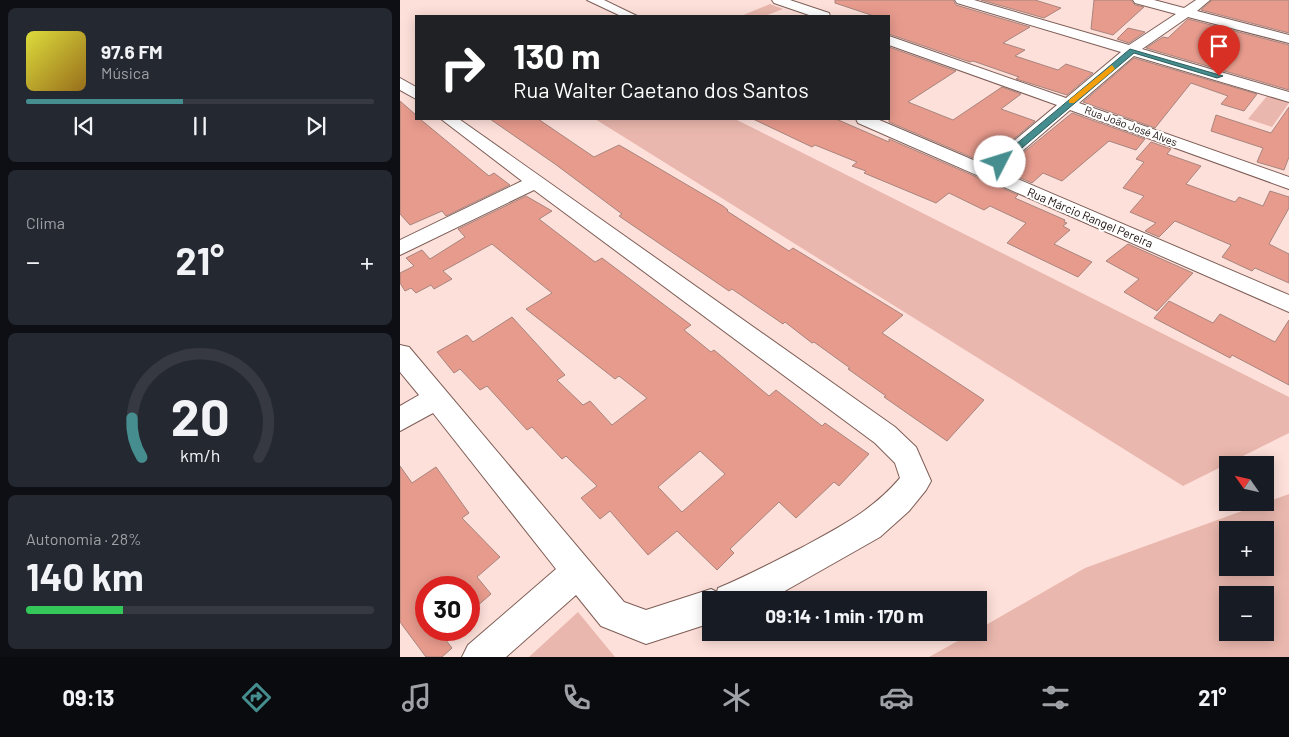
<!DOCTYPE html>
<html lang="pt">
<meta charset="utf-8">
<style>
body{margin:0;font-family:Barlow,sans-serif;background:#242831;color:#f1f3f6;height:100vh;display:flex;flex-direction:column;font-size:19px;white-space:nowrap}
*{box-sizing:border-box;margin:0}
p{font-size:16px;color:#9ea1a6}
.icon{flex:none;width:28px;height:28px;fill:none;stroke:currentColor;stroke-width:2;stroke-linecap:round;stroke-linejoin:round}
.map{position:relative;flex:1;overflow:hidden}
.drawer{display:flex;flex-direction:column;gap:8px;padding:8px;background:#0d0f14;width:400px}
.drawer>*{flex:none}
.hud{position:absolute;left:15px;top:15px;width:475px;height:105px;border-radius:0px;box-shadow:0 2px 12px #0003;background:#202124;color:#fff;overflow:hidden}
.needle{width:32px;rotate:304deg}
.buttons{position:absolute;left:819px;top:456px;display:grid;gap:10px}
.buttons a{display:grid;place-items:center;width:55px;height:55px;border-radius:0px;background:#171b24;box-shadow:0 2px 12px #0003;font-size:25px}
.speed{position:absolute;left:15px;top:576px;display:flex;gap:10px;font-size:25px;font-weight:700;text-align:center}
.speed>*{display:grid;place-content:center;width:65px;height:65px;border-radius:50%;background:#171b24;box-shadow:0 2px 12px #0003;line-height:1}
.speed .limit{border:8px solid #d22;background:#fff;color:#111}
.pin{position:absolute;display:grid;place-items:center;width:42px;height:42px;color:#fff;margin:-51px -21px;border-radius:50% 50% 50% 0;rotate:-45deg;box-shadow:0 0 5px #0007}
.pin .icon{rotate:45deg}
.me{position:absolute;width:55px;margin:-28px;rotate:50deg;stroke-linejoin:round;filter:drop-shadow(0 0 4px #0008)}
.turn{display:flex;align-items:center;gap:18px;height:105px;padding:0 15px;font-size:22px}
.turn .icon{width:65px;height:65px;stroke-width:2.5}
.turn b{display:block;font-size:35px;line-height:42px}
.big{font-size:38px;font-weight:700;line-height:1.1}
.drawer .card{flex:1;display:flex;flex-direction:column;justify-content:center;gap:8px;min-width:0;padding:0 18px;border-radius:8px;background:#242831}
.drawer .dial{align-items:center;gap:0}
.dial svg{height:130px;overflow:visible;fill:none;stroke:#363941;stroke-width:7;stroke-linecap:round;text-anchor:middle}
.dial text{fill:#f1f3f6;stroke:none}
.song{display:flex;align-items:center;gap:15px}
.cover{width:60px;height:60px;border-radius:8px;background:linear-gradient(135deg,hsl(60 70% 55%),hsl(40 70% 35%))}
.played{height:5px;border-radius:2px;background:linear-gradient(90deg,#458d8e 45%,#363941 45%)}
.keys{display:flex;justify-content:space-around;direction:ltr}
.heat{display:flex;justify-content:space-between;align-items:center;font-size:28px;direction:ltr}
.charge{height:8px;border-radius:4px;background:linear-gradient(90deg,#34c759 28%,#363941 0)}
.trip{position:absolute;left:302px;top:591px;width:285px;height:50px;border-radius:0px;background:#171b24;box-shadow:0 2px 12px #0003;font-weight:700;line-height:50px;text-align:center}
.tabs{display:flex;height:80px;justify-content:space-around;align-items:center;background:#090b0e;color:#9ea1a6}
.tabs .icon{width:35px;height:35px}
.tabs .on{color:#458d8e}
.tabs b{font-size:22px;color:#f1f3f6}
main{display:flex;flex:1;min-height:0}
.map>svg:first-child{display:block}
</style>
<main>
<section class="drawer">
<div class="card">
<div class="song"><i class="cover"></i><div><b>97.6 FM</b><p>Música</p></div></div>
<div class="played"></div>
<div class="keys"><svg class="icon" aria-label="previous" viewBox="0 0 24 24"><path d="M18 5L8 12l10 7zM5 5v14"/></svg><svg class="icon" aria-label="pause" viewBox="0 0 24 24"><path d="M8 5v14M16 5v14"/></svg><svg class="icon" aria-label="next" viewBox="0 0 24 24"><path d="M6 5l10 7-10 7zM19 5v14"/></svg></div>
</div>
<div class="card"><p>Clima</p>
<div class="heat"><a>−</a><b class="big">21°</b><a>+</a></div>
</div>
<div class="card dial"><svg viewBox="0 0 100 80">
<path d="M14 69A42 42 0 1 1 86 69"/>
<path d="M14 69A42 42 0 0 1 8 45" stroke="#458d8e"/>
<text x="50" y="56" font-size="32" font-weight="700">20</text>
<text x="50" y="72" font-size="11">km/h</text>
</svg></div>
<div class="card"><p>Autonomia · 28%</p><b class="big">140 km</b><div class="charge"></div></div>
</section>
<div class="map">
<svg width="889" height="657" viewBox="0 0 889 657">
<rect width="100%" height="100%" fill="#fee0da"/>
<!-- green -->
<path fill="#e9b7ad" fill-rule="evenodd" d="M 370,4 L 383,9 L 365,16 L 341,16 Z
M 867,96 L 889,103 L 872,127 L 848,119 Z
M 195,119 L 335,119 L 889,397 L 889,433 L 783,486 Z
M 889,494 L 889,657 L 529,657 L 572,633 L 579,632 L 579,629 L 685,568 ZM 828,530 L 865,530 L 865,568 L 828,568 ZM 828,595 L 865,595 L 865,632 L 828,632 Z
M 178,612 L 215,657 L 129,657 Z"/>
<!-- building -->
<path fill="#e79b8d" stroke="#a7857e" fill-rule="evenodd" d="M 435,0 L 553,0 L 556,5 L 630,27 L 603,43 L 625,50 L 615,56 L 658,70 L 666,64 L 693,73 L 667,95 L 616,79 L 619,77 L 573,61 L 570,62 L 489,34 L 489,16 L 474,16 L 435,3 Z
M 581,0 L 635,0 L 661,8 L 644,18 Z
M 694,0 L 731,0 L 735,5 L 744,7 L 713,35 L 691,29 Z
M 812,0 L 889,0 L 889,33 L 801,10 Z
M 788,19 L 889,45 L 889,90 L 746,48 L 763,37 L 768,38 Z
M 728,28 L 745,32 L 729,43 L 717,39 Z
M 489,47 L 556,71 L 508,102 L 553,120 L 602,87 L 621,94 L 601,109 L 635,121 L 585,163 L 489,122 Z
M 734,58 L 857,94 L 844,111 L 821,104 L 828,96 L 791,83 L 755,128 L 683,102 Z
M 0,101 L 16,115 L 16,119 L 20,119 L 89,176 L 94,173 L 110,185 L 46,216 L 42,211 L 10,225 L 0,214 Z
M 889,107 L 889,157 L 884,170 L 857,162 L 863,148 L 811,131 L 816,115 L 871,133 Z
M 672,113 L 745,139 L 736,150 L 709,141 L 662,181 L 643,173 L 632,183 L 602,170 Z
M 90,119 L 138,119 L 194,157 L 219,145 L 226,149 L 323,206 L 328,210 L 327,211 L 389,251 L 393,248 L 503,315 L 482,333 L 584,400 L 547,441 L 484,397 L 486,396 L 448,369 L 450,368 L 414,342 L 412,343 L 385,322 L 383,324 L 332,289 L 329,291 L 219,216 L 222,214 L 155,164 Z
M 353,119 L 436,119 L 489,142 L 489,139 L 618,195 L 615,198 L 665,220 L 664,222 L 667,223 L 663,226 L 670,230 L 654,244 L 692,262 L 678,277 L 607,243 L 626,223 L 590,206 L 584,210 L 549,193 L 536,203 L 464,173 L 466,171 L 452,166 L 457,162 L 415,145 L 412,147 Z
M 751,142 L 771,149 L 767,154 L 801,166 L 786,184 L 835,202 L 839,197 L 863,206 L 870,191 L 889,197 L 889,208 L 869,244 L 889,254 L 889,283 L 855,268 L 852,271 L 822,257 L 831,245 L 775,221 L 759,237 L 745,231 L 756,223 L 730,212 L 744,196 L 723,188 L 744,162 L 736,159 Z
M 126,196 L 152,211 L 139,219 L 195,262 L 202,258 L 291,325 L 284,330 L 311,352 L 314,350 L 369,396 L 376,390 L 422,426 L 425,423 L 469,454 L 439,486 L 434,482 L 396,518 L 379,502 L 330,549 L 334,553 L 317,570 L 277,531 L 248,555 L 210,511 L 200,519 L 181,498 L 197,486 L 166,456 L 162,459 L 132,427 L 127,430 L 87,386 L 80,390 L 60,369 L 54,373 L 37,352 L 67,335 L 73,342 L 112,317 L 165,375 L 157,380 L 183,405 L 190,401 L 212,425 L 247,398 L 219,376 L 215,379 L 126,309 L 152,293 L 92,244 L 43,271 L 52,279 L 34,289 L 31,285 L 16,293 L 11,288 L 5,291 L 0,283 L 0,273 L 14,266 L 6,258 L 22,250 L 30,259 L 65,237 L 58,229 ZM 300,451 L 325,474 L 282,512 L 258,487 Z
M 728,244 L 793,273 L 757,311 L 724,292 L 739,279 L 706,261 Z
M 769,301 L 813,323 L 820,314 L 875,342 L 889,320 L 889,385 L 832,355 L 830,358 L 754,318 Z
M 0,466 L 12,483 L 36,467 L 69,513 L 62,518 L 100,557 L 77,577 L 91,594 L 69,613 L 69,588 L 26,588 L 26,630 L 38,630 L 52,648 L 42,657 L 26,657 L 0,622 Z"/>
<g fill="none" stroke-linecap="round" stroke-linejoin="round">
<!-- minor casing -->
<g stroke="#7e5e57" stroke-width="2">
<path id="minor" d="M 187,0 L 204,0 L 237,16 L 221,16 Z
M 372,0 L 390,0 L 429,13 L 430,16 L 412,16 L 374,3 Z
M 555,0 L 574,0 L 729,45 L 776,14 L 735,3 L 733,0 L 754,0 L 784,8 L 796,0 L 810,0 L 797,11 L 889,35 L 889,43 L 788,17 L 742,49 L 889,92 L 889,102 L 734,56 L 679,103 L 889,177 L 889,189 L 670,110 L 599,171 L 889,295 L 889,312 L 458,123 L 456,119 L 477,119 L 585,165 L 657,105 L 489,45 L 489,36 L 666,98 L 721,52 L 557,3 Z
M 0,78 L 16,87 L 16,99 L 0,90 Z
M 41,119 L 59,119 L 495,427 L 516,447 L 531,481 L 526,490 L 509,511 L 480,537 L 369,600 L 311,600 L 311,623 L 246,644 L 201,626 L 176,595 L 106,657 L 62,657 L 68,645 L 156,569 L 33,413 L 0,431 L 0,406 L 19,395 L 0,372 L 0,345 L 9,347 L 224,602 L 246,610 L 311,589 L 317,592 L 318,588 C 347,576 373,562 401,548 C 439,527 471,512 500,478 L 495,463 L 475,443 L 134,190 L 0,255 L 0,240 L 122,181 Z"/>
</g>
<!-- minor -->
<use href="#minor" fill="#fff" fill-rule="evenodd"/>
</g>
<!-- route -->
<path fill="#458d8e" stroke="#2d5c5c" d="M 730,49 L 823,76 L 817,78 L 734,53 L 603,164 L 597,164 L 597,160 Z"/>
<!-- slow -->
<path fill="#f59e0b" d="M 712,65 L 715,69 L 674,103 L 669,103 L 669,100 Z"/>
<g text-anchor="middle" stroke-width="4" stroke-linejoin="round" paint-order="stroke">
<!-- far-street labels -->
<g font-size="11" fill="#170b09" stroke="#fff">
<text transform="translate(731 126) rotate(20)" y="4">Rua João José Alves</text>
</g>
<!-- street labels -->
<g font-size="12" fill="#170b09" stroke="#fff">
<text transform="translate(690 218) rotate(23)" y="4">Rua Márcio Rangel Pereira</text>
</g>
</g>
</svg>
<div class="buttons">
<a><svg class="needle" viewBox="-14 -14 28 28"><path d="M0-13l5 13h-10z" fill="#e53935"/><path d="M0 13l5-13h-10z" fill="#9ea1a6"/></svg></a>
<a>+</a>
<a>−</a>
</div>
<div class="speed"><div class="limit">30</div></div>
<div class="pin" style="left:819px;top:76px;background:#d93025"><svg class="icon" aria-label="arrive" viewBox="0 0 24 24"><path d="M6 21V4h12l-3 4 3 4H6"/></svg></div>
<svg class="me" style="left:600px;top:162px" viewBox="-20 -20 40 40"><circle r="19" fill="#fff"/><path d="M0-13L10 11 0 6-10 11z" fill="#458d8e"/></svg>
<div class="trip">09:14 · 1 min · 170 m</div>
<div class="hud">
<div class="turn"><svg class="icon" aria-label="right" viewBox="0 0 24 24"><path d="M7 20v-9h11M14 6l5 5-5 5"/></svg><div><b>130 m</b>Rua Walter Caetano dos Santos</div></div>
</div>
</div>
</main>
<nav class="tabs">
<b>09:13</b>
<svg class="icon on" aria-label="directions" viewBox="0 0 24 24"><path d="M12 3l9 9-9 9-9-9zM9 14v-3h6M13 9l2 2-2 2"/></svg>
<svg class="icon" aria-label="music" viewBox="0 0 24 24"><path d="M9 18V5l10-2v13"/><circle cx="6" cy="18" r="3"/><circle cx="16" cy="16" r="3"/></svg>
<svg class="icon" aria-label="phone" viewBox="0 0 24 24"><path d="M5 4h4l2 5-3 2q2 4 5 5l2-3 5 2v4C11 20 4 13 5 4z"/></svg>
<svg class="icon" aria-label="climate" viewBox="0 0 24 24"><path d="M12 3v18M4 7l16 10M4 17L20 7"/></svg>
<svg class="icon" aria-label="car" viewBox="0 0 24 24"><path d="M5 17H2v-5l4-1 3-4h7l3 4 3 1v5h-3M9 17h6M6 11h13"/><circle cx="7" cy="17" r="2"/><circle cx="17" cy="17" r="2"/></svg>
<svg class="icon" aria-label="filters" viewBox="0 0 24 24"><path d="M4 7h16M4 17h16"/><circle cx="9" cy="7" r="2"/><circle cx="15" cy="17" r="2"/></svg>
<b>21°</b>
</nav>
